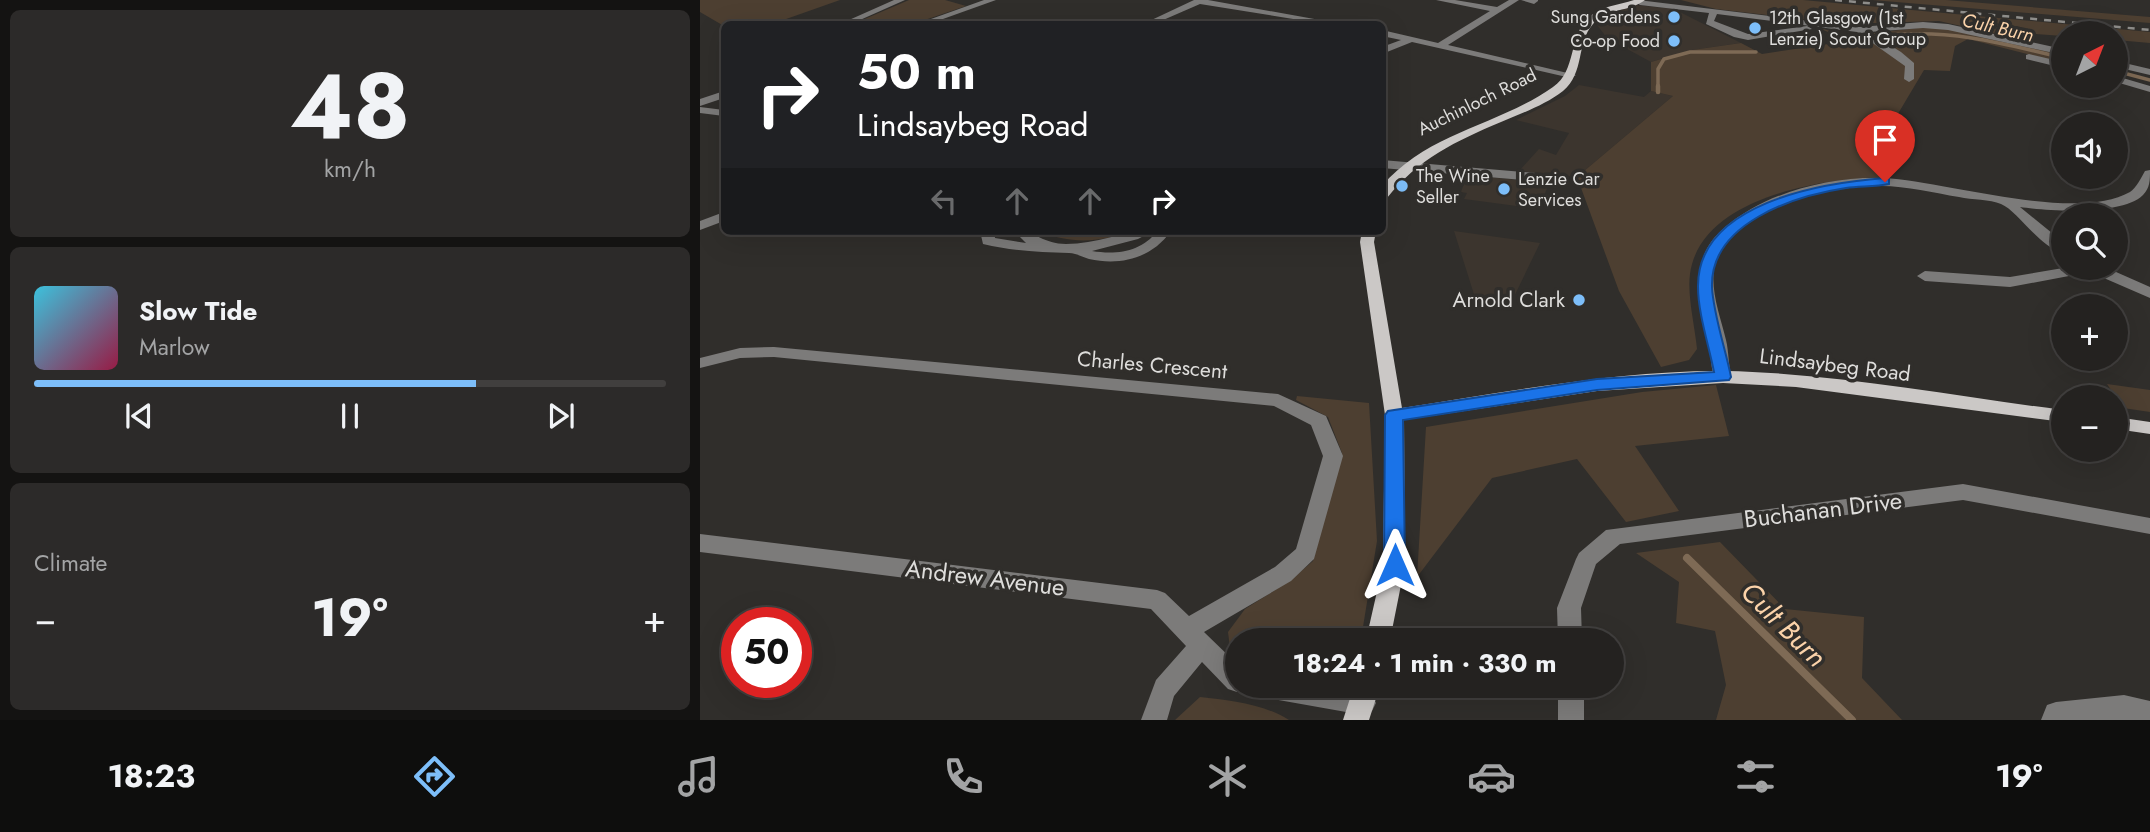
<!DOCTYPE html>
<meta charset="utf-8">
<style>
body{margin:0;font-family:Jost,sans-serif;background:#2c2a29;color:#f1f3f6;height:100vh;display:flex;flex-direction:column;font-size:26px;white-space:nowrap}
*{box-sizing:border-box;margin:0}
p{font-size:23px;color:#a3a4a5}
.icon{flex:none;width:38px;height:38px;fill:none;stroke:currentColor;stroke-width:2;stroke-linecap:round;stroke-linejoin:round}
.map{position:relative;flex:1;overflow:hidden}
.details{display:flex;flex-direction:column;gap:10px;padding:10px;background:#141312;width:700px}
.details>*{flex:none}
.banner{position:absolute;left:21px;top:21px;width:665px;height:214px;border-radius:10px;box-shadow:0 7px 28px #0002,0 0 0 2px #413f3e;background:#202124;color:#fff;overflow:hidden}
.needle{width:46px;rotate:42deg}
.buttons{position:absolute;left:1351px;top:21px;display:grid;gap:14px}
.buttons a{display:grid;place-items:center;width:77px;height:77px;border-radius:50%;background:#242220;box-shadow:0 7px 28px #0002,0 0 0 2px #413f3e;font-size:35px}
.speed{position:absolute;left:21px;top:607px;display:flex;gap:14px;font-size:35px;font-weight:700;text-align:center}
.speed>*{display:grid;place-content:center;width:91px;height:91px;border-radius:50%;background:#242220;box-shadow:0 7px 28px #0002,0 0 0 2px #413f3e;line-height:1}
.speed .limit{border:10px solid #d22;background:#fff;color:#111}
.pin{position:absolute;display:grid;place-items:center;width:60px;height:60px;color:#fff;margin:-72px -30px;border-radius:50% 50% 50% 0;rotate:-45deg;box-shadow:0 0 7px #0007}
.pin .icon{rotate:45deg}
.me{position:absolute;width:77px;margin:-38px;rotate:0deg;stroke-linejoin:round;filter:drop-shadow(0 0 5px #0008)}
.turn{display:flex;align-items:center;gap:24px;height:147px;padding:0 21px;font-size:32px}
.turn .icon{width:91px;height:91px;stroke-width:2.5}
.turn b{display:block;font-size:49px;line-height:60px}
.lanes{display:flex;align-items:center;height:66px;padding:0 21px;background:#0003;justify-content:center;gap:35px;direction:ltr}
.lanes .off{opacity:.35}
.big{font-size:52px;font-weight:700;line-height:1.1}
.details .widget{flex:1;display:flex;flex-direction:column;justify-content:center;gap:10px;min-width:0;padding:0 24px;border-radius:10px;background:#2c2a29}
.details .dial{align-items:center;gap:0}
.dial b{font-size:91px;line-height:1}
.song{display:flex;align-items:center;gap:21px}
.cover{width:84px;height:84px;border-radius:10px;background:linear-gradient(135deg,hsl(190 70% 55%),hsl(340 70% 35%))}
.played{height:7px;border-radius:4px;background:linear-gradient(90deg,#7dbef9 70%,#413f3e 70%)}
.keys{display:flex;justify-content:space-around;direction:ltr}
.heat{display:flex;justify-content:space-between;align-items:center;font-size:38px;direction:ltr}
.trip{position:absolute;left:525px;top:628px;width:399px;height:70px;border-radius:35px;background:#242220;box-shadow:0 7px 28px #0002,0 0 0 2px #413f3e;font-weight:700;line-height:70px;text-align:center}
.tabs{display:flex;height:112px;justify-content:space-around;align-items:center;background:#0e0e0d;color:#a3a4a5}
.tabs .icon{width:49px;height:49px}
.tabs .current{color:#7dbef9}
.tabs b{font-size:32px;color:#f1f3f6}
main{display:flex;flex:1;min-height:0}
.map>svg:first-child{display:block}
</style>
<main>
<section class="details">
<div class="widget dial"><b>48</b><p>km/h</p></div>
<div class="widget">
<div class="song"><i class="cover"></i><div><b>Slow Tide</b><p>Marlow</p></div></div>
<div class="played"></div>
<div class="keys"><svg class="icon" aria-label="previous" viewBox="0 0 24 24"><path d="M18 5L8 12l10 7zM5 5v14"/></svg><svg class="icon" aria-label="pause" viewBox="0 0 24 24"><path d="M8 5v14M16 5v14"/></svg><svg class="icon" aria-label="next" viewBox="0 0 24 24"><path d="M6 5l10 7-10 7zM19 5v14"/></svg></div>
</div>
<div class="widget"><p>Climate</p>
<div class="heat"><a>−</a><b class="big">19°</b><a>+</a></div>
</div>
</section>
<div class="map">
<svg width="1450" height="720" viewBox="0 0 1450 720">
<rect width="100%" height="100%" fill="#302e2b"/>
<!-- built -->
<path fill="#3c352e" d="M 935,5 L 974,9 L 1041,43 L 992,50 L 951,62 L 907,38 L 897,25 L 914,13 Z
M 879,85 L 944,97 L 951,91 L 973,96 L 877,177 L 819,171 L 839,149 L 856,155 L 869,133 L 816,120 L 865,96 Z
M 767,175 L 849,183 L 839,209 L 764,199 L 767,193 L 761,192 Z
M 754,231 L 840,243 L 810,305 L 778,307 Z"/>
<!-- green -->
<path fill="#4d3f31" d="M 0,0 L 140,0 L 72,24 L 24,26 L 0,12 Z
M 209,0 L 245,0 L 266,6 L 213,24 L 153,24 Z
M 981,0 L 1103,0 L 1450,32 L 1450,43 L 1416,40 L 1416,33 L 1363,33 L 1363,36 L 1322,33 L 1314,38 L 1239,21 L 1143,24 L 1016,9 Z
M 1172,0 L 1246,0 L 1450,17 L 1450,23 Z
M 1114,26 L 1173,44 L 1186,43 L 1173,33 L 1227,27 L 1254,29 L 1363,54 L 1363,63 L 1268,39 L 1255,46 L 1250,71 L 1224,70 L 1183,139 L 1190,142 C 1180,154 1170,162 1180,177 C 1120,179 1000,198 990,274 C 987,295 995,327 997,349 L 989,360 L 961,367 L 919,291 L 877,177 L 973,96 L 951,91 L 951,62 L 992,50 L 1041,43 L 1062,54 L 1149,41 Z
M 338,231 L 431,231 C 399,243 370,244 338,231 Z
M 1407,384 L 1450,390 L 1450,412 L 1423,408 Z
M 1016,385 L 1029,436 L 935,446 L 979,511 L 926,522 L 877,459 L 792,478 L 717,577 L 726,427 L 942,392 Z
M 597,396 L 669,403 L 677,541 L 661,639 L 537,640 L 537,660 L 531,656 L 528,632 L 545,609 L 591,580 L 613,561 L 642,453 L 628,417 L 596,400 Z
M 1020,542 L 1085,609 L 1164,617 L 1162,678 L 1202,720 L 1016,720 L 1026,685 L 1015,631 L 976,623 L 979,582 L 936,553 Z
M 500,697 C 529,700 564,704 589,720 L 475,720 Z"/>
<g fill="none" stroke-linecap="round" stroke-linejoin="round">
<!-- stream-far2 -->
<path stroke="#7e6a55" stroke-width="3.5" d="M 1183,36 C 1246,28 1303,43 1363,58
M 1416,71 L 1450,80
M 958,87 L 958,69 L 964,59 L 990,52 L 1056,52"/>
<!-- stream-far1 -->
<path stroke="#7e6a55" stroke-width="4.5" d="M 958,86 L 958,92"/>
<!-- stream -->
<path stroke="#7e6a55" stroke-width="8" d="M 987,558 L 1152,720"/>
<!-- minor -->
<path fill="#7c7b7a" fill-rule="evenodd" d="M 194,0 L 205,0 L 151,24 L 140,24 Z
M 284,0 L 296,0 L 229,24 L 217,24 Z
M 494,0 L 508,0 L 642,24 L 624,24 L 500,4 L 454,24 L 443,24 Z
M 736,0 L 755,0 L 797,7 L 809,0 L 819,0 L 748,45 L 876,75 L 871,78 L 712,42 L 682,54 L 682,47 L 701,40 L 682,36 L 682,30 L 738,43 L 790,11 Z
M 821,0 L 838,0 L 838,1 L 834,4 Z
M 938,0 L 1159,27 L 1223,22 L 1248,24 L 1363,49 L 1363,55 L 1248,30 L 1223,28 L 1169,32 L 1201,52 L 1214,63 L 1214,79 L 1209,82 L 1204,79 L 1205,66 L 1157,32 L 1017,14 L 1014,21 L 1048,34 L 1107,26 L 1112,29 L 1048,40 L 1034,37 L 1006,24 L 1009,13 L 940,5 L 936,2 Z
M 1329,54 L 1363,62 L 1363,68 L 1326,59 L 1326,55 Z
M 1416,61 L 1450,69 L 1450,75 L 1416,67 Z
M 1416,76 L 1450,86 L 1450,92 L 1416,82 Z
M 24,91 L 24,98 L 0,106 L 0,99 Z
M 0,107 L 24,110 L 24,116 L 0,113 Z
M 682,160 L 859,175 L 865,179 L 859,183 L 682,168 Z
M 1450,170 C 1450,180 1450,188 1443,195 C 1422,216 1348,211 1320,207 L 1363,242 L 1363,253 C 1339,247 1318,211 1301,204 C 1290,199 1272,200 1259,197 C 1234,193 1207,186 1181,186 C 1132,185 1038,206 1017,257 C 1007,284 1020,314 1026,340 C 1029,352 1028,365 1032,377 L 1023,383 L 1014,377 C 1010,364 1011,349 1008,335 C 995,273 990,245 1051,209 C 1087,188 1141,176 1184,178 C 1246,181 1375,223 1430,192 C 1436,188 1441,178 1445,171 Z
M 24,212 L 24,221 L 0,230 L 0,221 Z
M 280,231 L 294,231 L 295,238 L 326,243 L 314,231 C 336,231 343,244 366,244 C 396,244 423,231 453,231 L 438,239 L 392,251 C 416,255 442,252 457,231 L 471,231 C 452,258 421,266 389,259 C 382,257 376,253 369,253 C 340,252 312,251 283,244 Z
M 1363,268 L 1407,268 L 1450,287 L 1450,298 L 1390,272 L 1310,287 L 1225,281 L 1217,276 L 1225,271 L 1310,277 Z
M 74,347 L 578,394 L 626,416 L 643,456 L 614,559 L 591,581 L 504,632 L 537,664 L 537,686 L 547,686 L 546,689 L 537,692 L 528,689 L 502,662 L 474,696 L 467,720 L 441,720 L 456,680 L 486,646 L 451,609 L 0,552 L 0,534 L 457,590 L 465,593 L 489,616 L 575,567 L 596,549 L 623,456 L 611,425 L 574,406 L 74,357 L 40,358 L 0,368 L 0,358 L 40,348 Z
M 1263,484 L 1450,518 L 1450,534 L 1263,500 L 920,544 L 896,564 L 881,608 L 882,640 L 858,640 L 857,608 L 876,559 L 879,553 L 906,530 Z
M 554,686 L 634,686 L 672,695 L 676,703 L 672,711 L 663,715 L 567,698 L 558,694 Z
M 858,686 L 884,686 L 884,720 L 858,720 Z
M 1424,695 L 1450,701 L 1450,720 L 1341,720 L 1347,705 L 1356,702 Z"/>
<!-- major -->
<path fill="#cbc8c6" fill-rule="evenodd" d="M 934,0 L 945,0 C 930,12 906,8 893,24 C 876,43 885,73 863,91 C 845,105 822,113 801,122 C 756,141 718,159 687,198 L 682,199 L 682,186 C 728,132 798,126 853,87 C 877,71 868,36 889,17 C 901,6 919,5 934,0 Z
M 662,231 L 676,231 L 674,242 L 702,408 C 807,392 919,370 1025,371 C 1135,373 1253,396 1363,410 L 1363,422 L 1096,387 L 1023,383 L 897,391 L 704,420 L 705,565 L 690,640 L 666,640 L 683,565 L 685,415 L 660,242 Z
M 1416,417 L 1450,422 L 1450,434 L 1416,429 Z
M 654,686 L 680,686 L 669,720 L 643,720 Z"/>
<!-- rail -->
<path stroke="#8e8d8a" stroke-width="2.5" stroke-dasharray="7 7" stroke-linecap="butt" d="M 1135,0 L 1450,30"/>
</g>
<!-- route -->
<path fill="#1a73e8" stroke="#114b97" stroke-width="2" d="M 1185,178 L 1189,179 L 1189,184 C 1175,187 1160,186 1146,188 C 1094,196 1010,223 1012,287 C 1013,313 1026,351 1031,377 L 1029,380 L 897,390 L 703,420 L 705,565 L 702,571 L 695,573 L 687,571 L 684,565 L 685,415 L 688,411 L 897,379 L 1014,372 C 1009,346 998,313 998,287 C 997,203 1121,183 1185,178 Z"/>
<!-- markers -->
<g fill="#7dbef9" stroke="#302e2b" stroke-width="2.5">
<circle cx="974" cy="17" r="7"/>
<circle cx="1055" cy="28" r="7"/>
<circle cx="974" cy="41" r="7"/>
<circle cx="702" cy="186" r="7"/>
<circle cx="804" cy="189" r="7"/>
<circle cx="879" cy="300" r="7"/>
</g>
<g text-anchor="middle" stroke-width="7" stroke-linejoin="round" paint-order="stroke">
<!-- far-poi labels -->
<g font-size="18" fill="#dedddb" stroke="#302e2b" text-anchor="start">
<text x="960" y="23" text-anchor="end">Sung Gardens</text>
<text x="1069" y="24">12th Glasgow (1st<tspan x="1069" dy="21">Lenzie) Scout Group</tspan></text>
<text x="960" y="47" text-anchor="end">Co-op Food</text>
<text x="716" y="182">The Wine<tspan x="716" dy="21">Seller</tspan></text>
<text x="818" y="185">Lenzie Car<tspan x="818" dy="21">Services</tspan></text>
</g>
<!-- far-street labels -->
<g font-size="18" fill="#dedddb" stroke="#302e2b">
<text transform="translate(777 102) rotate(-26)" y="6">Auchinloch Road</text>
</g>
<!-- far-water labels -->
<g font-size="19" font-style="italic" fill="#fbd3aa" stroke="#302e2b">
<text transform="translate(1298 27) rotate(13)" y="7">Cult Burn</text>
</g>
<!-- poi labels -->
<g font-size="21" fill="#dedddb" stroke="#302e2b" text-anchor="end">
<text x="865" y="307">Arnold Clark</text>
</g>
<!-- street labels -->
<g font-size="21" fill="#dedddb" stroke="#302e2b">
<text transform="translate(452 365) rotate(5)" y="7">Charles Crescent</text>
<text transform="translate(1135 365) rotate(7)" y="7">Lindsaybeg Road</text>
</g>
<!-- near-street labels -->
<g font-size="24" fill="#dedddb" stroke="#302e2b">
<text transform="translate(1123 510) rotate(-7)" y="8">Buchanan Drive</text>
<text transform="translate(285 578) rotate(7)" y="8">Andrew Avenue</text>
</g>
<!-- near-water labels -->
<g font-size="28" font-style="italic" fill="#fbd3aa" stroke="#302e2b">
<text transform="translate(1084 624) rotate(45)" y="10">Cult Burn</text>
</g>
</g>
</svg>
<div class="buttons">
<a><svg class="needle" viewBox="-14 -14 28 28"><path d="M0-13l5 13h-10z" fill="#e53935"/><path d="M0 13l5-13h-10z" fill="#a3a4a5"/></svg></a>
<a><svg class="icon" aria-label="sound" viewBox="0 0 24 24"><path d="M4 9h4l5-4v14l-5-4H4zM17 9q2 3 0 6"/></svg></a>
<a><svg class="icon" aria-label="search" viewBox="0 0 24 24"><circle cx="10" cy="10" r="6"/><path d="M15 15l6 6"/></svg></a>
<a>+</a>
<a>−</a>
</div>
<div class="speed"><div class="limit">50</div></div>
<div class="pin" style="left:1185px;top:182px;background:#d93025"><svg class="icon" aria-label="arrive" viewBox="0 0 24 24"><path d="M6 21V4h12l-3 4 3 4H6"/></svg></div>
<svg class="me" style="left:695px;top:565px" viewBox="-20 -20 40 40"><path d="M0-17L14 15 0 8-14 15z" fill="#1a73e8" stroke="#fff" stroke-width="4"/></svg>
<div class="trip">18:24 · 1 min · 330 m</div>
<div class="banner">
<div class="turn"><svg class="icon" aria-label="right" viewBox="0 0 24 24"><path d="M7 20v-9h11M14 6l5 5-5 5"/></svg><div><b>50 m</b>Lindsaybeg Road</div></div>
<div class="lanes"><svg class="icon off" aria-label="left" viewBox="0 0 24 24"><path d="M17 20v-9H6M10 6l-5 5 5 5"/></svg><svg class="icon off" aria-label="ahead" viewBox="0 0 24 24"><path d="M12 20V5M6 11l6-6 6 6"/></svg><svg class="icon off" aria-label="ahead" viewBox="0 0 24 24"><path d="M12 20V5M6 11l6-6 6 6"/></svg><svg class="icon" aria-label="right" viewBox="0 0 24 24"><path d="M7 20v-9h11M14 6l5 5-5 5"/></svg></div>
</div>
</div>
</main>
<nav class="tabs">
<b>18:23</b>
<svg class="icon current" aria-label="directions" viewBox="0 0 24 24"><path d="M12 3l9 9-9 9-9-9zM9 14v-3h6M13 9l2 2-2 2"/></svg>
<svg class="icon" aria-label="music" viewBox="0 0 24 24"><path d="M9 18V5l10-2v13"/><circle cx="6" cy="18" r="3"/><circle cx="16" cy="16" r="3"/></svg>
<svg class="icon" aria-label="phone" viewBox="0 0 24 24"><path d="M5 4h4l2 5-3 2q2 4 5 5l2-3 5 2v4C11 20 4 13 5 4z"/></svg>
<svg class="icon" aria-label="climate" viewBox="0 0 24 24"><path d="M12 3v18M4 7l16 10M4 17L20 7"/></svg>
<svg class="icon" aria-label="car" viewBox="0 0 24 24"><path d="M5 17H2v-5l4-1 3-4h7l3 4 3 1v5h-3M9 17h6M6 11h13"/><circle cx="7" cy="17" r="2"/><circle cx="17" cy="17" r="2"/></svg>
<svg class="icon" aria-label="filters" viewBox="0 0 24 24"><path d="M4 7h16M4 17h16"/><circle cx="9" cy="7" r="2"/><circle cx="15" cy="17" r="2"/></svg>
<b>19°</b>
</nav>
